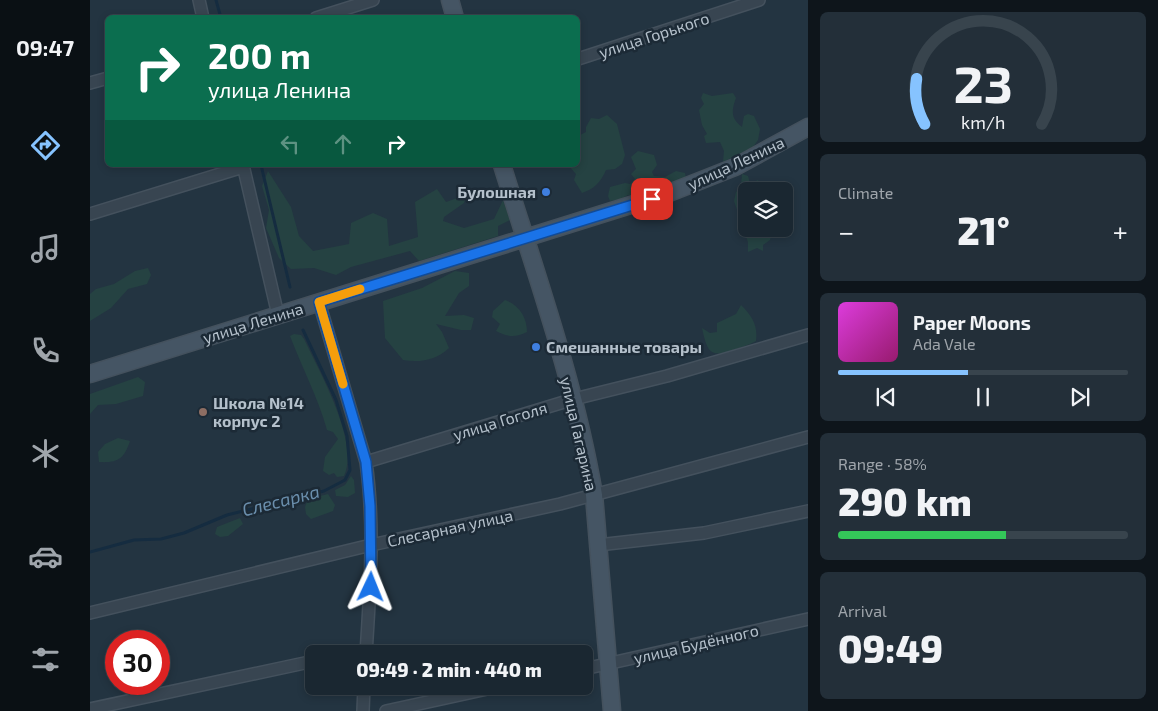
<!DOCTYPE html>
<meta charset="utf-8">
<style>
body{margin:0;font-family:"Exo 2",sans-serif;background:#232f39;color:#f1f3f6;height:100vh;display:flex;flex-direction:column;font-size:19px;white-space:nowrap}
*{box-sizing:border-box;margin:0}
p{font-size:16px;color:#9fa5ab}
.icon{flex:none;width:28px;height:28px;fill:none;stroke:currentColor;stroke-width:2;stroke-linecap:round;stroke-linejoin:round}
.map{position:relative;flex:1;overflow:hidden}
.side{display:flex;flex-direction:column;gap:12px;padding:12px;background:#0e151b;width:350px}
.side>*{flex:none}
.top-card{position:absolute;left:15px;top:15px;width:475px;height:152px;border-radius:8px;box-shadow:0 2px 8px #0003,0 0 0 1px #38444d;background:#0b6e4f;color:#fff;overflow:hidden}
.buttons{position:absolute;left:648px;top:182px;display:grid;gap:10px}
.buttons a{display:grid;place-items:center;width:55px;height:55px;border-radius:8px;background:#1a2731;box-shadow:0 2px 8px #0003,0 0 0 1px #38444d;font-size:25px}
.speed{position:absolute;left:15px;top:630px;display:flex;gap:10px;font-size:25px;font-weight:700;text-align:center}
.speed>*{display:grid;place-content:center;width:65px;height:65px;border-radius:50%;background:#1a2731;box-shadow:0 2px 8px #0003,0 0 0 1px #38444d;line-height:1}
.speed .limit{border:8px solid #d22;background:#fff;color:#111}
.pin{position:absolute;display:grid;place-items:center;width:42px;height:42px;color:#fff;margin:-21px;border-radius:10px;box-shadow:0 2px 8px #0006}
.me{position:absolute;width:55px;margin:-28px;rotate:2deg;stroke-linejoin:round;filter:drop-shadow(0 0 4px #0008)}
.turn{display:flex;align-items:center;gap:18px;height:105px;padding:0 20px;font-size:22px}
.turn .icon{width:65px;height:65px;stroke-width:2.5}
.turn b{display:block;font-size:35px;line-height:42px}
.lanes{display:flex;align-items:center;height:48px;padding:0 20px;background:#0003;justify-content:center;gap:25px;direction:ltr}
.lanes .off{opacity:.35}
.big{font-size:38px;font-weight:800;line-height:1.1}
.side .tile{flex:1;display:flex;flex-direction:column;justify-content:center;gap:8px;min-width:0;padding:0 18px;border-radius:8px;background:#232f39}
.side .dial{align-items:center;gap:0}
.dial svg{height:130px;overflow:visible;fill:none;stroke:#38444d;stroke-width:7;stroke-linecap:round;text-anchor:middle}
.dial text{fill:#f1f3f6;stroke:none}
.song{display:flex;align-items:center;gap:15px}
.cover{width:60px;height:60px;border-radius:8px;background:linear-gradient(135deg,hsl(300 70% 55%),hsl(320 70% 35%))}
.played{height:5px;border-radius:2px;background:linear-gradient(90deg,#86c3ff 45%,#38444d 45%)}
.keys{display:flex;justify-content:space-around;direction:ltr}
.heat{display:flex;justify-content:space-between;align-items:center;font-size:28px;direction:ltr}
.charge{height:8px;border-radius:4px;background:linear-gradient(90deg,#34c759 58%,#38444d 0)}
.trip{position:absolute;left:215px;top:645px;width:288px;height:50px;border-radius:8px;background:#1a2731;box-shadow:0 2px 8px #0003,0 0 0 1px #38444d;font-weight:800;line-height:50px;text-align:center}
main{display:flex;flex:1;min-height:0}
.dock{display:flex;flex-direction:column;width:90px;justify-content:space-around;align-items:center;background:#0a1014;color:#9fa5ab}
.dock .icon{width:35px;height:35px}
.dock .selected{color:#86c3ff}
.dock b{font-size:22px;color:#f1f3f6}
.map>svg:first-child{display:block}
</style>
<main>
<nav class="dock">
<b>09:47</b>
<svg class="icon selected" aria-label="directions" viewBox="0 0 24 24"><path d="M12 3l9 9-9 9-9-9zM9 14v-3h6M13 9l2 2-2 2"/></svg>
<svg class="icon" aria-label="music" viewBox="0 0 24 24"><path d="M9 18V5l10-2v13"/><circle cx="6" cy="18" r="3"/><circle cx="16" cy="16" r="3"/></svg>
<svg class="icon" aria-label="phone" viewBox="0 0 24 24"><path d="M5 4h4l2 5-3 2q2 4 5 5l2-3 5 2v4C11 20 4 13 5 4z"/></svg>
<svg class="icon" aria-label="climate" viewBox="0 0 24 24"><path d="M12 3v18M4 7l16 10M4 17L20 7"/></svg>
<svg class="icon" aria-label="car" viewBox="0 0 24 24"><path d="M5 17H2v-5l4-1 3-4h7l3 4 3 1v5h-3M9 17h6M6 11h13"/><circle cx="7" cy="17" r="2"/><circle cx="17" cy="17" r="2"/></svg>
<svg class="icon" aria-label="filters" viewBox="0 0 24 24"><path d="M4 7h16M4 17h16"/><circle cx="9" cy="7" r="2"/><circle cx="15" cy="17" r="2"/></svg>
</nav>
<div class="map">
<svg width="718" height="711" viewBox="0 0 718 711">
<rect width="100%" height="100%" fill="#233441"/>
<!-- green -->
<path fill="#254242" d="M 613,93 L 622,96 L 643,93 L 646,98 C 641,111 641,119 652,127 L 654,116 L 658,114 L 664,116 L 670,129 L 668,140 L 663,147 L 633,162 L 634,151 L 630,142 L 616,143 L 614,136 L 617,134 L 612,125 L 609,110 L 614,104 L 611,98 Z
M 517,115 L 527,124 L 535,155 L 532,164 L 525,169 L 516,170 C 511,182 504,189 492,193 L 484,180 L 486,174 L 478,165 L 488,165 L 488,142 L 491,140 L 490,135 L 496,132 L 496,127 L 501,118 L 509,119 Z
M 548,151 L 564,155 L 567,165 L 562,172 L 564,176 L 575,177 L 586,171 L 595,173 L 596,179 L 579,187 L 568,184 C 558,190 550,196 538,195 L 531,199 L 520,201 L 518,196 L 520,187 L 535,183 L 540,184 L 545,179 L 541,174 L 546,169 L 541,157 Z
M 178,171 L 201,207 L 209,236 L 223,251 L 259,244 L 261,223 L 283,213 L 297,219 L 299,246 L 328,237 L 325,202 L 347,189 L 356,202 L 376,195 L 374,203 L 354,217 L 353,221 L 374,228 L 404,219 L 413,200 L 420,220 L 408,226 L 408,236 L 329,261 L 320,251 L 261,267 L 246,275 L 224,268 L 201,269 L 189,258 L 176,228 L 179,210 L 172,186 Z
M 652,174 L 658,176 L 660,184 L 668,180 L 673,191 L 656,191 L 656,229 L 676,229 L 682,233 L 680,240 L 673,245 L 673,251 L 667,248 L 658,252 L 658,242 L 644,201 L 646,192 L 651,187 Z
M 58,268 L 61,275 L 57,284 L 38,289 L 21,308 L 0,321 L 0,294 L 6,289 L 24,284 L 45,271 Z
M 365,271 L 379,273 L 379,286 L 369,293 L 355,316 L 374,315 L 384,318 L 381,330 L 371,330 L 346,324 L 352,332 L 359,348 C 346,360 331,363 313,360 L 295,338 L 293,301 L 332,288 Z
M 415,300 C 429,305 437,317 437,332 C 425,338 417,337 406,331 L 410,324 L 402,317 L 403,311 Z
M 651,305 C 662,316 668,325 666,341 C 659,345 651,347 643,350 C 619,359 617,350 612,328 L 620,333 L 627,332 L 627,323 L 646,314 Z
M 204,334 L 211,335 L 214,339 C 229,371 270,442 254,476 L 247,477 L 244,473 L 239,475 L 233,471 L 235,457 L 248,439 L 243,432 L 237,430 C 228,397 212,368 200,336 Z
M 48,377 L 55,382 L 53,396 L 26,404 L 8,405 L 0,414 L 0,394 Z
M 28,438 L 40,441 C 34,459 28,463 9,462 L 8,452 L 15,444 Z
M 261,476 L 264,480 L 265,493 L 258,497 L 246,496 L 245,490 L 255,485 Z
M 238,494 L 245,505 L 243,511 L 221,519 L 216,514 L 215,507 L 218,499 Z
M 150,518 L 153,524 L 138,536 L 130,537 L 125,534 L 127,527 Z"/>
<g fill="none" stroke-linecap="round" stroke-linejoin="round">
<!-- stream -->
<path stroke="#152c40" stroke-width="3" d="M 126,0 L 131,18
M 171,165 L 200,287
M 0,552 L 44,540 L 71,539 L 94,533 L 137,515 L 234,491 L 255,480 L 260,470 L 257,436 L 246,400 L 213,330"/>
<!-- street casing -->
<g stroke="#44515d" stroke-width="14">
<path id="street" d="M 109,0 L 113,18
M 226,18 L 283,0
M 488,59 L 669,0
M 0,83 L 18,78
M 153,165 L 188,315
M 0,214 L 153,167
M 229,302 L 276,462 C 285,526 280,590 276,654
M 276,462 L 484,399 L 577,376 L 718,335
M 508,545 L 614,533 L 718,511
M 0,613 L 281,545 L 470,504 L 718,437
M 261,654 L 276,653
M 494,669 L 718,619
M 0,709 L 224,661
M 273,711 L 274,686
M 296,711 L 411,686"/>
</g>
<!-- secondary casing -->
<g stroke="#44515d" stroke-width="19">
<path id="secondary" d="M 360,0 L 365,18
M 412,165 C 446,274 485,383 504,495 L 522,711
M 0,374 L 579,193 L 645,167 L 718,127"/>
</g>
<!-- street -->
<use href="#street" stroke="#384551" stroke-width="11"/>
<!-- secondary -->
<use href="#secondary" stroke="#455564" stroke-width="16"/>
</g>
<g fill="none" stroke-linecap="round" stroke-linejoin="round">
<!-- route casing -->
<g stroke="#114b97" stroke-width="12">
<path id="route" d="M 281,587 L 280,506 L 276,462 L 229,302 L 562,199"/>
</g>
<!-- route -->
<use href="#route" stroke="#1a73e8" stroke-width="9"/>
<!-- slow -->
<path stroke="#f59e0b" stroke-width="9" d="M 253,384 L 229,302 L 270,289"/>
</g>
<!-- markers -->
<g fill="#3f7fe0" stroke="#1c2a36" stroke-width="2">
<circle cx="456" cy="192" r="5"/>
<circle cx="446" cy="347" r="5"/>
</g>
<circle fill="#8d6e63" stroke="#1c2a36" stroke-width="2" cx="113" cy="412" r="5"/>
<g text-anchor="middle" stroke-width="5" stroke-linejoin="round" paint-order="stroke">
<!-- street labels -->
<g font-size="16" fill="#b4c0cb" stroke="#1c2a36">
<text transform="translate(564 35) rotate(-18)" y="6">улица Горького</text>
<text transform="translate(646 163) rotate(-25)" y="6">улица Ленина</text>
<text transform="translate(163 323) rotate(-17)" y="6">улица Ленина</text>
<text transform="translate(410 421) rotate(-17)" y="6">улица Гоголя</text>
<text transform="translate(489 434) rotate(77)" y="6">улица Гагарина</text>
<text transform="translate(360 528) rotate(-12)" y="6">Слесарная улица</text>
<text transform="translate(606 644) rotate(-13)" y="6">улица Будённого</text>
</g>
<!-- poi labels -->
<g font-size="16" font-weight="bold" fill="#b4c0cb" stroke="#1c2a36" text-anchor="start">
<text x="446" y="198" text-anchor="end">Булошная</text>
<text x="456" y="353">Смешанные товары</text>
<text x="123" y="409">Школа №14<tspan x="123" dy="18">корпус 2</tspan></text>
</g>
<!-- water labels -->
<g font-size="18" font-style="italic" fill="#6b8fad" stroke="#1c2a36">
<text transform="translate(191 501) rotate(-14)" y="6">Слесарка</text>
</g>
</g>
</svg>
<div class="buttons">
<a><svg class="icon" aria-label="layers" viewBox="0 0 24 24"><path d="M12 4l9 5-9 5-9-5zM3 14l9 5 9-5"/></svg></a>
</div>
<div class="speed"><div class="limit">30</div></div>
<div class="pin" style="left:562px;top:199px;background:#d93025"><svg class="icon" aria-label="arrive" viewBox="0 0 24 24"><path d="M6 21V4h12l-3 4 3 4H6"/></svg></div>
<svg class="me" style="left:281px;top:587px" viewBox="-20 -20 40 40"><path d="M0-17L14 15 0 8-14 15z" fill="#1a73e8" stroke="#fff" stroke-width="4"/></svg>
<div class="trip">09:49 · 2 min · 440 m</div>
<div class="top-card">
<div class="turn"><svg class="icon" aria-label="right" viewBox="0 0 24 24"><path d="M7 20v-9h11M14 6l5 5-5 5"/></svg><div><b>200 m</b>улица Ленина</div></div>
<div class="lanes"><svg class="icon off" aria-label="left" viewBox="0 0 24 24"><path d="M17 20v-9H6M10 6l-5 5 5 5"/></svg><svg class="icon off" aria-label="ahead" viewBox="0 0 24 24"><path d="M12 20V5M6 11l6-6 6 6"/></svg><svg class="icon" aria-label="right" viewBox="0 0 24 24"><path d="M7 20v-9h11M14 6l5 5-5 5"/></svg></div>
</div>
</div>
<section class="side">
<div class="tile dial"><svg viewBox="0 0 100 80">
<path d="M14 69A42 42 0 1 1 86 69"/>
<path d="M14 69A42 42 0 0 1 9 41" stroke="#86c3ff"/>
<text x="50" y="56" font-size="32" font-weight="700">23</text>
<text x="50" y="72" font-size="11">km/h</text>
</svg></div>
<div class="tile"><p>Climate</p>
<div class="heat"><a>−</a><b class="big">21°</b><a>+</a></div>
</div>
<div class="tile">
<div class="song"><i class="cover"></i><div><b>Paper Moons</b><p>Ada Vale</p></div></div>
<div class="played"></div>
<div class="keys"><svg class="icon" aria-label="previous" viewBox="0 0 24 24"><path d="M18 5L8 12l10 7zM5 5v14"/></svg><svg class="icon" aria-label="pause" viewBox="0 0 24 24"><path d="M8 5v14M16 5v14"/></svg><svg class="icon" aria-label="next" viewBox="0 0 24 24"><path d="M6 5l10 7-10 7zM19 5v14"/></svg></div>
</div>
<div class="tile"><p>Range · 58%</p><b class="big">290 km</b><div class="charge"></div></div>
<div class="tile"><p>Arrival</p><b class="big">09:49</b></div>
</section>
</main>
